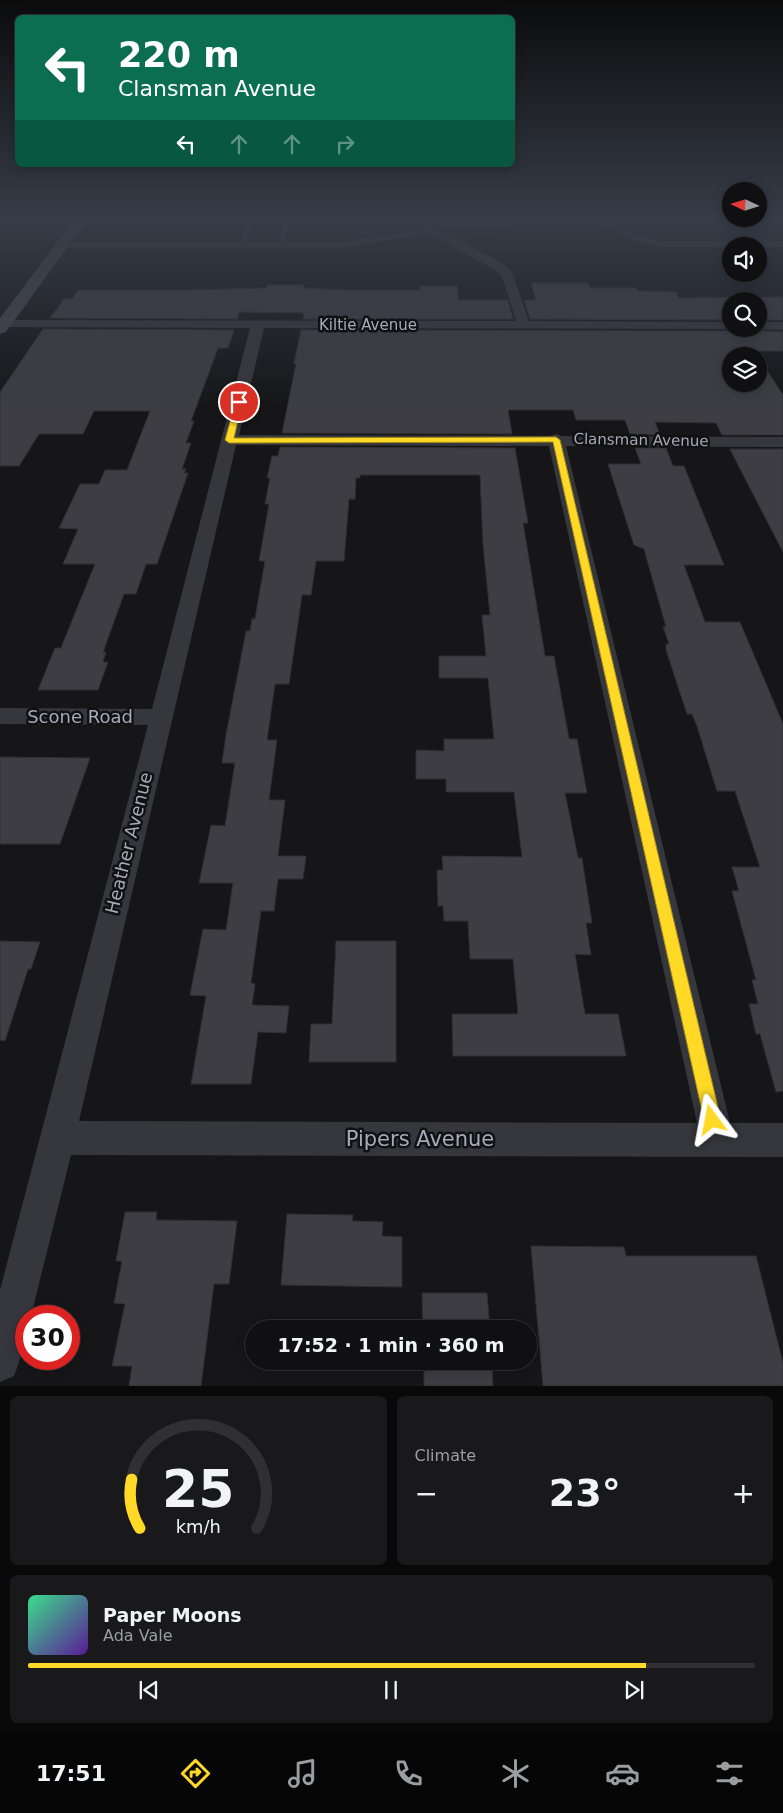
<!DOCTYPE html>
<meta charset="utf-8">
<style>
body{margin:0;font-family:"DejaVu Sans",sans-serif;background:#19191b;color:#f1f3f6;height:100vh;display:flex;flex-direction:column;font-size:19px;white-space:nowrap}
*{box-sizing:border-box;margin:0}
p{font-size:16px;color:#9c9d9f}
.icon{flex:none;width:28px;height:28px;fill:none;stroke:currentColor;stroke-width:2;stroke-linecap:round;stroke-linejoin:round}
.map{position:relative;height:1386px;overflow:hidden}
.sheet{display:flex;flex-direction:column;gap:10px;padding:10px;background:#09090a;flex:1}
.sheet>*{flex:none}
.top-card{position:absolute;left:15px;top:15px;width:500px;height:152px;border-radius:8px;box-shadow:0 2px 12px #0003,0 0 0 1px #303032;background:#0b6e4f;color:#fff;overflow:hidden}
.needle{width:32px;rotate:274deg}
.buttons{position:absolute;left:722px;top:182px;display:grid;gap:10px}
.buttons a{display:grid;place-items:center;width:45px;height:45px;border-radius:50%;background:#101012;box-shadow:0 2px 12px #0003,0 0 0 1px #303032;font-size:25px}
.speed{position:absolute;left:15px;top:1305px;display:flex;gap:10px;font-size:25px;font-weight:700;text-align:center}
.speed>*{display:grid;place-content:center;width:65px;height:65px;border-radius:50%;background:#101012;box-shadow:0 2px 12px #0003,0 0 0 1px #303032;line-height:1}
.speed .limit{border:8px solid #d22;background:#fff;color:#111}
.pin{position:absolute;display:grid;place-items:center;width:42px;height:42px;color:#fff;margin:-21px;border:2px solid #fff;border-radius:50%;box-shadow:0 1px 5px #0007}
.me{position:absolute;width:55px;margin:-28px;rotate:347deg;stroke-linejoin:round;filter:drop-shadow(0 0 4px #0008)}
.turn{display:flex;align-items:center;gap:18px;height:105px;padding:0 20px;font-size:22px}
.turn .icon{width:65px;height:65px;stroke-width:2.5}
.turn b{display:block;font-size:35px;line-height:42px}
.lanes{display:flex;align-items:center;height:48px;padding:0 20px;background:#0003;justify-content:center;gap:25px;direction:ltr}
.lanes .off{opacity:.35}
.big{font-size:38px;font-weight:700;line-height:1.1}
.sheet .tile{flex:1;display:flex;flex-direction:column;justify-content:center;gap:8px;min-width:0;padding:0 18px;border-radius:8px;background:#19191b}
.sheet .dial{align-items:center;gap:0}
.dial svg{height:130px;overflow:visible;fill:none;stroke:#303032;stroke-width:7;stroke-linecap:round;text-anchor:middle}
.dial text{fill:#f1f3f6;stroke:none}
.song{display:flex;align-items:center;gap:15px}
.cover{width:60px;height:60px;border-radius:8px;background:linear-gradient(135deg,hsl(150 70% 55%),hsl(270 70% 35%))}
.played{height:5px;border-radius:2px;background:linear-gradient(90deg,#ffd926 85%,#303032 85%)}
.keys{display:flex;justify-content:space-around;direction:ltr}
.heat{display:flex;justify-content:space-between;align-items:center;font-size:28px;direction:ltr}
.sheet .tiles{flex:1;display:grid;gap:10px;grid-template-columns:1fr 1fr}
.tile:last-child{grid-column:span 2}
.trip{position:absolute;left:245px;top:1320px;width:292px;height:50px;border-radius:25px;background:#101012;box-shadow:0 2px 12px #0003,0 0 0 1px #303032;font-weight:700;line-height:50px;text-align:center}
.menu{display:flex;height:80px;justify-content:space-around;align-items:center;background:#060607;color:#9c9d9f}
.menu .icon{width:35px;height:35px}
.menu .selected{color:#ffd926}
.menu b{font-size:22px;color:#f1f3f6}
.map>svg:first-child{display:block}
</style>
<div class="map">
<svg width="783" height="1386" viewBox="0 0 783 1386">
<rect width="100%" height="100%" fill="#161618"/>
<!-- green -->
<path fill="#1f2822" d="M 437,216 L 576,216 L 577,217 L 459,241 C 448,235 438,230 437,216 Z"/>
<!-- building -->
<path fill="#3d3d43" stroke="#302f34" d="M 531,283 L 587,283 L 591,288 L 636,288 L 638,291 L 676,292 L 679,298 L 783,297 L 783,320 L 759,320 L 759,301 L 731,301 L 731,320 L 530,319 L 524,300 L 536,300 Z
M 267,285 L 304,285 L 303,288 L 342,290 L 420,290 L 420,286 L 457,286 L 458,300 L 508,300 L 513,319 L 303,319 L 304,313 L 239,312 L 237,319 L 50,318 L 64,299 L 72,299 L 78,290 L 189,290 L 266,288 Z
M 43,329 L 234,330 L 228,348 L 218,348 L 191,421 L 194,421 L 186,443 L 191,443 L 182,469 L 186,469 L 184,473 L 188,473 L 157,564 L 146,564 L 136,594 L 124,594 L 103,652 L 106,652 L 103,662 L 108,662 L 98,690 L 38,690 L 55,648 L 61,648 L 95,564 L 63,564 L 78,529 L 59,528 L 80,484 L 99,484 L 105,470 L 127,470 L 150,411 L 94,411 L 83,434 L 39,434 L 19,466 L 0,466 L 0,392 Z
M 738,329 L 783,332 L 783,351 L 754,351 L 758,356 L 731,356 L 731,384 L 759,384 L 759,358 L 783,395 L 783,435 L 722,435 L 716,423 L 655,422 L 660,435 L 630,434 L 625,420 L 576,420 L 573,410 L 508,410 L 512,434 L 282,433 L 296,364 L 294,364 L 301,330 L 736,331 Z
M 280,447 L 515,448 L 528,523 L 523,523 L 545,656 L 554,656 L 569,739 L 577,739 L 587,793 L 565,793 L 578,858 L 582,858 L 592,923 L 586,923 L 591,955 L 575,954 L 585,1014 L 618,1014 L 626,1056 L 453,1056 L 452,1014 L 518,1014 L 513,959 L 470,959 L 468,921 L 444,921 L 443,906 L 438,906 L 437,870 L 443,870 L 442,856 L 522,857 L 514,792 L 446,792 L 446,779 L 416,779 L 416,750 L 444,751 L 444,739 L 494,739 L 488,678 L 439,678 L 439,656 L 486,656 L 482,615 L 490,615 L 483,544 L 480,475 L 360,475 L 360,478 L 356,478 L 355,499 L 349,499 L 344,561 L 316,561 L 311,595 L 302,595 L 289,684 L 275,684 L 267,740 L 277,740 L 269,800 L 285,800 L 278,856 L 306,856 L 303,879 L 278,879 L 274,911 L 261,911 L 251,983 L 255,984 L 252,1005 L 289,1006 L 286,1033 L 258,1032 L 251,1084 L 191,1084 L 206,996 L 190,995 L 203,929 L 226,930 L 233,883 L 199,883 L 211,825 L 225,826 L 235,763 L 222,763 L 226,735 L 246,631 L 250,631 L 252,619 L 255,619 L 265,561 L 259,561 L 269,504 L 265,504 L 270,478 L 267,478 L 272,456 L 278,456 Z
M 635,448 L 666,448 L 673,466 L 684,466 L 724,565 L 684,565 L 705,622 L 740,622 L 783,724 L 783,1091 L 776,1092 L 760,1034 L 756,1034 L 749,1004 L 758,1004 L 752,980 L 756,980 L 732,891 L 739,891 L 732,867 L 760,867 L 735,791 L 717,791 L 697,726 L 692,714 L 687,714 L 666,650 L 666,644 L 669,644 L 663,626 L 666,627 L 644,549 L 634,545 L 608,464 L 641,464 Z
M 730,449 L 783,449 L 783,552 L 738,465 Z
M 0,757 L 90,758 L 60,844 L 0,844 Z
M 0,941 L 40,942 L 31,969 L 28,969 L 5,1041 L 0,1040 Z
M 336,941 L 396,941 L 396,1062 L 309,1062 L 311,1024 L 332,1024 Z
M 125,1212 L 157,1212 L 156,1220 L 237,1221 L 229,1284 L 214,1284 L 201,1386 L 129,1386 L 132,1366 L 112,1366 L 125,1304 L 114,1303 L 122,1261 L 116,1261 Z
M 287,1214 L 353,1215 L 352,1221 L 383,1222 L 382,1236 L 402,1237 L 402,1287 L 281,1285 Z
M 531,1246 L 624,1247 L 626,1256 L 756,1256 L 783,1363 L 783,1386 L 543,1386 Z
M 422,1293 L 487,1293 L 490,1329 L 423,1329 Z
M 424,1361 L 492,1361 L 493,1386 L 424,1386 Z"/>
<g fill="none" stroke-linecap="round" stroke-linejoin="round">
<!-- lane -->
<path fill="#36363d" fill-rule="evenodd" d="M 249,216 L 255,216 L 245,245 L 240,246 Z
M 282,216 L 288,216 L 287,228 L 363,228 L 381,240 L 376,241 L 362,232 L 287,232 L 286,245 L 283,247 L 280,245 Z"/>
<!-- street -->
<path fill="#36363d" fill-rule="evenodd" d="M 424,216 L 434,216 L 436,228 L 500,262 L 512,272 L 529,321 L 731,322 L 731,329 L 736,329 L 264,328 L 239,435 L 550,436 L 556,434 L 562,436 L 783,437 L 783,447 L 566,446 L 730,1123 L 783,1123 L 783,1157 L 71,1155 L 31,1316 L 26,1316 C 26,1338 22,1356 14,1376 L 0,1382 L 0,1290 L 148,725 L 0,724 L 0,708 L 152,709 L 250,328 L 4,327 L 0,326 L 0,320 L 516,321 L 502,276 L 492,268 L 429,234 L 341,248 L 62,248 L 56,245 L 62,242 L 341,242 L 425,228 ZM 236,445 L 549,446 L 697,1123 L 79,1121 Z
M 583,216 L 597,216 L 638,235 L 659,241 L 783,241 L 783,247 L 659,247 L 630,239 Z
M 771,216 L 783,216 L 783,222 Z
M 759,322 L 783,322 L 783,330 L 754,329 L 759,329 Z"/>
<!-- secondary -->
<path fill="#44454d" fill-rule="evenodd" d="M 77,216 L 90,216 L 6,332 L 0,334 L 0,318 Z"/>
</g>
<!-- sky -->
<linearGradient id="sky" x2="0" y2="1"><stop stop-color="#0c0c0d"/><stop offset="0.53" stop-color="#363c48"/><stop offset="1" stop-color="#363c48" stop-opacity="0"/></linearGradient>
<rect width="783" height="410" fill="url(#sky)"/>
<!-- route -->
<path fill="#ffd926" stroke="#a68d19" d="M 236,400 L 242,402 L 234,438 L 556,437 L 560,440 L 721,1120 L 718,1126 L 712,1129 L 706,1126 L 704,1120 L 553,442 L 229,443 L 225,440 Z"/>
<g text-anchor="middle" stroke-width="5" stroke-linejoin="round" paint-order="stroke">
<!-- far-street labels -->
<g font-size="15" fill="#a6a9b9" stroke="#111113">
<text x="368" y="330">Kiltie Avenue</text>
<text transform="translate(641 440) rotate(1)" y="5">Clansman Avenue</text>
</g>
<!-- street labels -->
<g font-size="18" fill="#a6a9b9" stroke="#111113">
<text x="80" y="723">Scone Road</text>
<text transform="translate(129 843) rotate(-76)" y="6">Heather Avenue</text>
</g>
<!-- near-street labels -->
<g font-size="21" fill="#a6a9b9" stroke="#111113">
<text x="420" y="1146">Pipers Avenue</text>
</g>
</g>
</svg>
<div class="buttons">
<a><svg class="needle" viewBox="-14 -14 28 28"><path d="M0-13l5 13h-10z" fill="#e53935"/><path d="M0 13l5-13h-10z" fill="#9c9d9f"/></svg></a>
<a><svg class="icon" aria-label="sound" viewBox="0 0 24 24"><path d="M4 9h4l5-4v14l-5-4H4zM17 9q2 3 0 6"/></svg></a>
<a><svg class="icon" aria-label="search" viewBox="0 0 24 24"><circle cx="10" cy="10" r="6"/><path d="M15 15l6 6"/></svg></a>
<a><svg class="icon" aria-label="layers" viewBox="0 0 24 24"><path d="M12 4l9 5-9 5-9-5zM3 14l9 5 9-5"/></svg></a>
</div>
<div class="speed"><div class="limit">30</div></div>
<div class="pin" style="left:239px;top:402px;background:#d93025"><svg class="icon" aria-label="arrive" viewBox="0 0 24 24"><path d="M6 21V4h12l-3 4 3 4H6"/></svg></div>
<svg class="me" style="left:712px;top:1120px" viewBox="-20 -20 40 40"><path d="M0-17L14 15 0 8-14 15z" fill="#ffd926" stroke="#fff" stroke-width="4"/></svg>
<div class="trip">17:52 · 1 min · 360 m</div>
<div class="top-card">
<div class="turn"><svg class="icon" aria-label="left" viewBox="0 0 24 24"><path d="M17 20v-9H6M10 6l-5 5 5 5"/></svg><div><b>220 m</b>Clansman Avenue</div></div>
<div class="lanes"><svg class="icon" aria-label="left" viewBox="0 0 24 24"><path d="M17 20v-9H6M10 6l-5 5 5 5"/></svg><svg class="icon off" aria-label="ahead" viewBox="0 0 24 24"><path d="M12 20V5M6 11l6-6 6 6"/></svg><svg class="icon off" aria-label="ahead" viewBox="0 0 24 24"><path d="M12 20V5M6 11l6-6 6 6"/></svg><svg class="icon off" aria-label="right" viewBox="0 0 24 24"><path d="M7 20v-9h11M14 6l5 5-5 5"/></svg></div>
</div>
</div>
<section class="sheet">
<div class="tiles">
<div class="tile dial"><svg viewBox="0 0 100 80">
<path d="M14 69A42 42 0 1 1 86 69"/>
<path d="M14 69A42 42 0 0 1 9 39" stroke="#ffd926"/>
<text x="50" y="56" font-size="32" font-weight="700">25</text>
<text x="50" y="72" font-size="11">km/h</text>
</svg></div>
<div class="tile"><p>Climate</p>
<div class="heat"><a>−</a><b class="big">23°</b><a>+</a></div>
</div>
<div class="tile">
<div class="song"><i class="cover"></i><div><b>Paper Moons</b><p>Ada Vale</p></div></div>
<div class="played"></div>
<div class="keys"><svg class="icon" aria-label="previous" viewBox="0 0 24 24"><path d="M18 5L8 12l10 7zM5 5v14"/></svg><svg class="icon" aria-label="pause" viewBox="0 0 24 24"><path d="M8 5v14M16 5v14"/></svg><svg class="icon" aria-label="next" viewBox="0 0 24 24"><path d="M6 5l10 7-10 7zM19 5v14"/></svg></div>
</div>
</div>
</section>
<nav class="menu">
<b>17:51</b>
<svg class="icon selected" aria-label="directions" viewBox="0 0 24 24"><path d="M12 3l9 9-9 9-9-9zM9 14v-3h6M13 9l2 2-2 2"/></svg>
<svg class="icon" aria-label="music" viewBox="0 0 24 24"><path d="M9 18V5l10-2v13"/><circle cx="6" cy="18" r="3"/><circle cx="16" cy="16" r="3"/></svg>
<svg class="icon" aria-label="phone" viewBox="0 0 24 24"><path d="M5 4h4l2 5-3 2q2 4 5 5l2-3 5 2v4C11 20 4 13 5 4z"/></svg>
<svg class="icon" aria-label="climate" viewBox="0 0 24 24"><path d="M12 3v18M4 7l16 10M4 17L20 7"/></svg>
<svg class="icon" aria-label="car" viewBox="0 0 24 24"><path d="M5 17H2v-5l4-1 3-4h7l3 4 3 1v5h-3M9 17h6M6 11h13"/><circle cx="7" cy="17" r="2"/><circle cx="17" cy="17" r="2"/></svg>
<svg class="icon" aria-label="filters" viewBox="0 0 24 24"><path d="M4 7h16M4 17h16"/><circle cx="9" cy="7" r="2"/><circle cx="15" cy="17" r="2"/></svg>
</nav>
